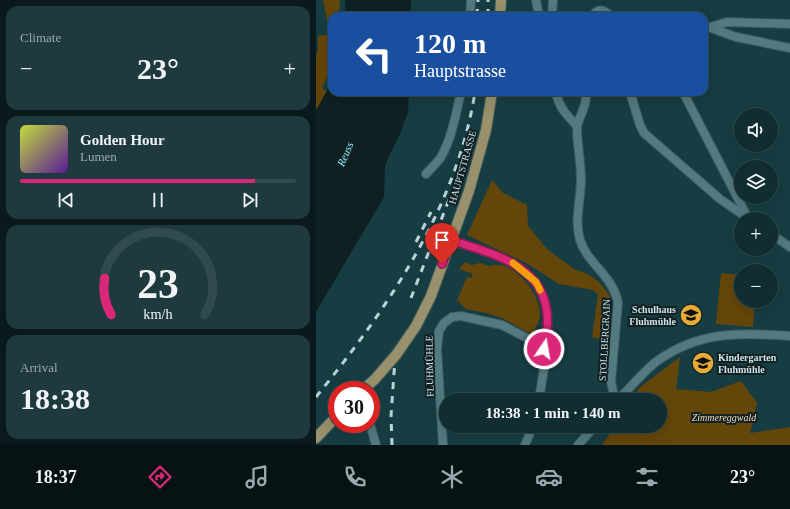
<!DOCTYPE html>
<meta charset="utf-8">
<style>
body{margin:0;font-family:Georgia,serif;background:#1e3a3e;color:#f1f3f6;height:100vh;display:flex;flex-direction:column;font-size:15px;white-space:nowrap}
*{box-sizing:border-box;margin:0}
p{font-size:13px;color:#9ca8ac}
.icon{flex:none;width:22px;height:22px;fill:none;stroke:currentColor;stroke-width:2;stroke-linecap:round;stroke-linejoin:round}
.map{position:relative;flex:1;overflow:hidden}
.details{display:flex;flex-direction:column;gap:6px;padding:6px;background:#09191c;width:316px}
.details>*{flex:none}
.banner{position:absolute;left:12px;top:12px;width:380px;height:84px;border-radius:12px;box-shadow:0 4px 16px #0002,0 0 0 1px #304a4d;background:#1a4fa0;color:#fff;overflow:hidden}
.controls{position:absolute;left:418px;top:108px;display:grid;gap:8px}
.controls a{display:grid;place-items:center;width:44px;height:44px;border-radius:50%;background:#102e32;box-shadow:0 4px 16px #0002,0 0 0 1px #304a4d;font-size:20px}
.speed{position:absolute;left:12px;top:381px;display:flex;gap:8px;font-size:20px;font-weight:700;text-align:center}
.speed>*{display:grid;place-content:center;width:52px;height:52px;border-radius:50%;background:#102e32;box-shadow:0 4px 16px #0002,0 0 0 1px #304a4d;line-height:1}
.speed .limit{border:6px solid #d22;background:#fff;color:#111}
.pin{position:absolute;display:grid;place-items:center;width:34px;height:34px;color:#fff;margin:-41px -17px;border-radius:50% 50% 50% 0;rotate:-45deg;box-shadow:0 0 4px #0007}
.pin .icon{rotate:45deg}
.me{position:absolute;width:44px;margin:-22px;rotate:12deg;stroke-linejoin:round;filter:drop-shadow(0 0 3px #0008)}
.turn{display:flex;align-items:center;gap:14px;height:84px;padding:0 20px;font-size:18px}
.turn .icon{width:52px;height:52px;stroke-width:2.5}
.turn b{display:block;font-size:28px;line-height:34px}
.big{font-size:30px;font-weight:700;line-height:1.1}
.details .widget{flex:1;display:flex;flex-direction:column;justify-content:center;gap:6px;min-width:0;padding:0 14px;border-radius:12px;background:#1e3a3e}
.details .dial{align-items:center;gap:0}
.dial svg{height:104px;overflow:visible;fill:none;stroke:#304a4d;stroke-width:7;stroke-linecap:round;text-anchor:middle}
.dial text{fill:#f1f3f6;stroke:none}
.song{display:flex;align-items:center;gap:12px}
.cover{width:48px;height:48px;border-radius:6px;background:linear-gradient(135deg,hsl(70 70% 55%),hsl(270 70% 35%))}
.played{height:4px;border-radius:2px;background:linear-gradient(90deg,#db2777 85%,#304a4d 85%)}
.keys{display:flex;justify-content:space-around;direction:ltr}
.heat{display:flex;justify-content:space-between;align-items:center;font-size:22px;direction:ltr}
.trip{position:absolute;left:123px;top:393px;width:228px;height:40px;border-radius:20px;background:#102e32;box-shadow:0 4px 16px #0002,0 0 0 1px #304a4d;font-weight:700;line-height:40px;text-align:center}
.menu{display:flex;height:64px;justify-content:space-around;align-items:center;background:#061214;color:#9ca8ac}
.menu .icon{width:28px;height:28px}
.menu .active{color:#db2777}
.menu b{font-size:18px;color:#f1f3f6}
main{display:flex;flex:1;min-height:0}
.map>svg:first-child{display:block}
</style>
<main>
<section class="details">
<div class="widget"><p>Climate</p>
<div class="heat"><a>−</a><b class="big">23°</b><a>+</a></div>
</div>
<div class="widget">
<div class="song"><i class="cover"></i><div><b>Golden Hour</b><p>Lumen</p></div></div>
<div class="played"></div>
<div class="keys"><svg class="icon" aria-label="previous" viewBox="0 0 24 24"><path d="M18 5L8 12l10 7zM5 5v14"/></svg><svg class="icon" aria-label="pause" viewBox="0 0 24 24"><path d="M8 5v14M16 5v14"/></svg><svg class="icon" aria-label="next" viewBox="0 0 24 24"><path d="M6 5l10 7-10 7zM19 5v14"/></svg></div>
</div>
<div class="widget dial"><svg viewBox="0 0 100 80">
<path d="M14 69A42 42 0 1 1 86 69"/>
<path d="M14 69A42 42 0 0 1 9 41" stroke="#db2777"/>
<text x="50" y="56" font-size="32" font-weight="700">23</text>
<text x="50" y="72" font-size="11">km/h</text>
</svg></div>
<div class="widget"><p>Arrival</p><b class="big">18:38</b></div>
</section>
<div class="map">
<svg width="474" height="445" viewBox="0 0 474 445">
<rect width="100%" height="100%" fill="#163d42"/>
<!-- green -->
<path fill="#65460a" d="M 7,0 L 24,0 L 23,16 L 16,16 C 16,43 19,63 6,88 L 11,91 L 0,110 L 0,57 L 2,50 L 2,36 L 14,34 Z
M 176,180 L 187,193 L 211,205 L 212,226 L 232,250 L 258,269 L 272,274 L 283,282 L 294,296 L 295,318 L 293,341 L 276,337 L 282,295 L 277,290 L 243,284 L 210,263 L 151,235 Z
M 149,262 L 156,265 L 164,263 L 174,266 C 197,257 230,299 223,321 C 222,325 218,330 215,334 L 186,318 L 170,313 L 150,309 L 141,300 L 151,277 L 155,278 L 157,274 L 143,269 Z
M 405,273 L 425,275 L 425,301 L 439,301 L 437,327 L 400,324 Z
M 364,357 L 360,389 L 395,392 L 425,381 L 441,403 L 434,433 L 474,427 L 474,445 L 286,445 L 299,426 L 344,426 L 344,400 L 315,400 L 323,388 Z"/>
<!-- water -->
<path fill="#0f2022" d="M 29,0 L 95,0 L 95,16 L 30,16 Z
M 16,74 L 16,92 L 93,92 L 92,112 L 84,134 L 74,154 L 69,166 L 68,197 L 0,312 L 0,110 L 11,91 Z"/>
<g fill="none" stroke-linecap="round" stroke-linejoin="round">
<!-- street casing -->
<g stroke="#3d595c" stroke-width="10">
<path id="street" d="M 220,0 L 223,16
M 154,16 L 155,0
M 236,16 L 237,0
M 276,16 C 283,8 287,9 295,16
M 295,16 L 306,16
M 395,28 L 420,37 L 474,48
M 388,29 L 411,22 L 474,24
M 240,92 C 243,108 250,114 261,126
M 270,92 C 270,96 270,100 269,104 C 267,112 262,120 261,127 C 261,145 265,162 265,179 C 265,200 258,220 264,240 C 271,263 296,275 302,302 L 295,382 L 299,400
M 314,92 L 324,125 L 328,133 L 404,199 L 433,219
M 367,92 L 431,216
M 110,174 C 115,168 121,163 125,157 C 136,138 140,113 145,92
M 455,234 L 474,247
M 135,240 C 174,254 226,263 231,313 C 232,326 232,335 226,346
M 223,400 L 230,356 L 226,346
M 302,400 C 313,389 329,370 341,361 C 385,330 423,333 474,336
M 54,424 L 60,445
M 127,445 L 121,349 L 123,331 L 128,323 L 136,317 L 145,316 L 186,325 L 226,346
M 209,445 L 217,426
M 262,445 L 279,426"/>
</g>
<!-- primary casing -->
<g stroke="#3d595c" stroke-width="12">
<path id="primary" d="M 184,16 L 185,0
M 100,326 L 115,296 L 153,191 L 170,130 L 176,92
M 47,390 L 59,379
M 0,438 L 21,416"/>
</g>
<!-- street -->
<use href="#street" stroke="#527a7f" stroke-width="8"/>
<!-- primary -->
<use href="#primary" stroke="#99916b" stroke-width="10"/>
<!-- rail -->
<path stroke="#bbd2d5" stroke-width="3" stroke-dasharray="7 7" stroke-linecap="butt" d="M 161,16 L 162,0
M 172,16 L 172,0
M 100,242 L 115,212
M 95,298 L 134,197
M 0,397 C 72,308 141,207 159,92
M 76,445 L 75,416 L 79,359"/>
<!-- primary-bridge casing -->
<g stroke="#3d595c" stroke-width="12" stroke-linecap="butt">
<path id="primary-bridge" d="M 59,379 L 80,355 L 100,326"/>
</g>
<!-- primary-bridge -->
<use href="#primary-bridge" stroke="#99916b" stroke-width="10"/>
</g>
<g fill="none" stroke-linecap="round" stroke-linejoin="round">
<!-- route casing -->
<g stroke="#8e194d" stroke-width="10">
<path id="route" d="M 126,264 L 135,240 C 175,254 226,263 231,313 C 232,326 232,335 226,346 L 228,349"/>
</g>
<!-- route -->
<use href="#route" stroke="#db2777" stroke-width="7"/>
<!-- slow -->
<path stroke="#f59e0b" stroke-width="7" d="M 197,263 L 220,282 L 224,290"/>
</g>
<!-- icons -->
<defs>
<g id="school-disc" transform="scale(1.15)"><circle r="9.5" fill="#e9ab38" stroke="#112124"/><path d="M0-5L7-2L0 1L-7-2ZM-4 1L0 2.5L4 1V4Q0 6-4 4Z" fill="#111"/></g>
</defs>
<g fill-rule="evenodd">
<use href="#school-disc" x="375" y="315"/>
<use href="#school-disc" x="387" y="363"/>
</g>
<g text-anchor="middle" stroke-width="4" stroke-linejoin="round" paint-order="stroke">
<!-- street labels -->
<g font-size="10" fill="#cee3e6" stroke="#112124">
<text transform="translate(146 167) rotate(-74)" y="4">HAUPTSTRASSE</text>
<text transform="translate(288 340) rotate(-87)" y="4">STOLLBERGRAIN</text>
<text transform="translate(113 366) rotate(-91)" y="4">FLUHMÜHLE</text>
</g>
<!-- poi labels -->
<g font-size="10" font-weight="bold" fill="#cee3e6" stroke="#112124" text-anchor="end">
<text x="360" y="313">Schulhaus<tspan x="360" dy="12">Fluhmühle</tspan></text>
<text x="402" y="361" text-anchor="start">Kindergarten<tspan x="402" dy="12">Fluhmühle</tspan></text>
</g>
<!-- park labels -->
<g font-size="10" font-style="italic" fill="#f7ddb6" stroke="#112124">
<text x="408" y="421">Zimmereggwald</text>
</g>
<!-- water labels -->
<g font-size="11" font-style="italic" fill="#93ecf8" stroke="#112124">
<text transform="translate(29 154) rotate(-67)" y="4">Reuss</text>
</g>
</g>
</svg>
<div class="controls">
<a><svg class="icon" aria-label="sound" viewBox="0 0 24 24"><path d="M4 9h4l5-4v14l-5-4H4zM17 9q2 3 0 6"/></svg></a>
<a><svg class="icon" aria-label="layers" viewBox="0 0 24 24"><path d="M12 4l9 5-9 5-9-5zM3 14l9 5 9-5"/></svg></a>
<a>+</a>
<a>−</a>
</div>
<div class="speed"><div class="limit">30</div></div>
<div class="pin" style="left:126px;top:264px;background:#d93025"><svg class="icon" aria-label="arrive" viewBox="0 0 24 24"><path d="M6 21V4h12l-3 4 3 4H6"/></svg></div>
<svg class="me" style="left:228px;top:349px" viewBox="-20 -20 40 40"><circle r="17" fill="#db2777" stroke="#fff" stroke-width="3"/><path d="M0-11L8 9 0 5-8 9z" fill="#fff"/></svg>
<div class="trip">18:38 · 1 min · 140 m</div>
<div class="banner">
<div class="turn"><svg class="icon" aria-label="left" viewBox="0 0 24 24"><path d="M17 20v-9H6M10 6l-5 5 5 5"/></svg><div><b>120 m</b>Hauptstrasse</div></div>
</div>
</div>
</main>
<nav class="menu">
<b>18:37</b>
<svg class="icon active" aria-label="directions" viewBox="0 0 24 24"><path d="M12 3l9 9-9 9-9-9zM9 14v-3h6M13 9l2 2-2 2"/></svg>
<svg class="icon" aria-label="music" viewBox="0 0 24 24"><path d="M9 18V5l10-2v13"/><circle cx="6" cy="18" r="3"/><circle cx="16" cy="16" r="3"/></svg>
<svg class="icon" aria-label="phone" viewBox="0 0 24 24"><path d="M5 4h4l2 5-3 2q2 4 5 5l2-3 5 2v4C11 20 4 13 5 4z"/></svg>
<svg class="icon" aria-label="climate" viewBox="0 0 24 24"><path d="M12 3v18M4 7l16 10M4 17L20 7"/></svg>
<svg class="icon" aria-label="car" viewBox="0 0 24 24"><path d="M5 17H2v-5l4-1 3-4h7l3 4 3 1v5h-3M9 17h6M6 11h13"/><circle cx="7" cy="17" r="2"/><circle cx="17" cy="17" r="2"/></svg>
<svg class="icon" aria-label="filters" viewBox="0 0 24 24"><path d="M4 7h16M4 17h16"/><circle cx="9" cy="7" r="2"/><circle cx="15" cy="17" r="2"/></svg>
<b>23°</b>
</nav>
